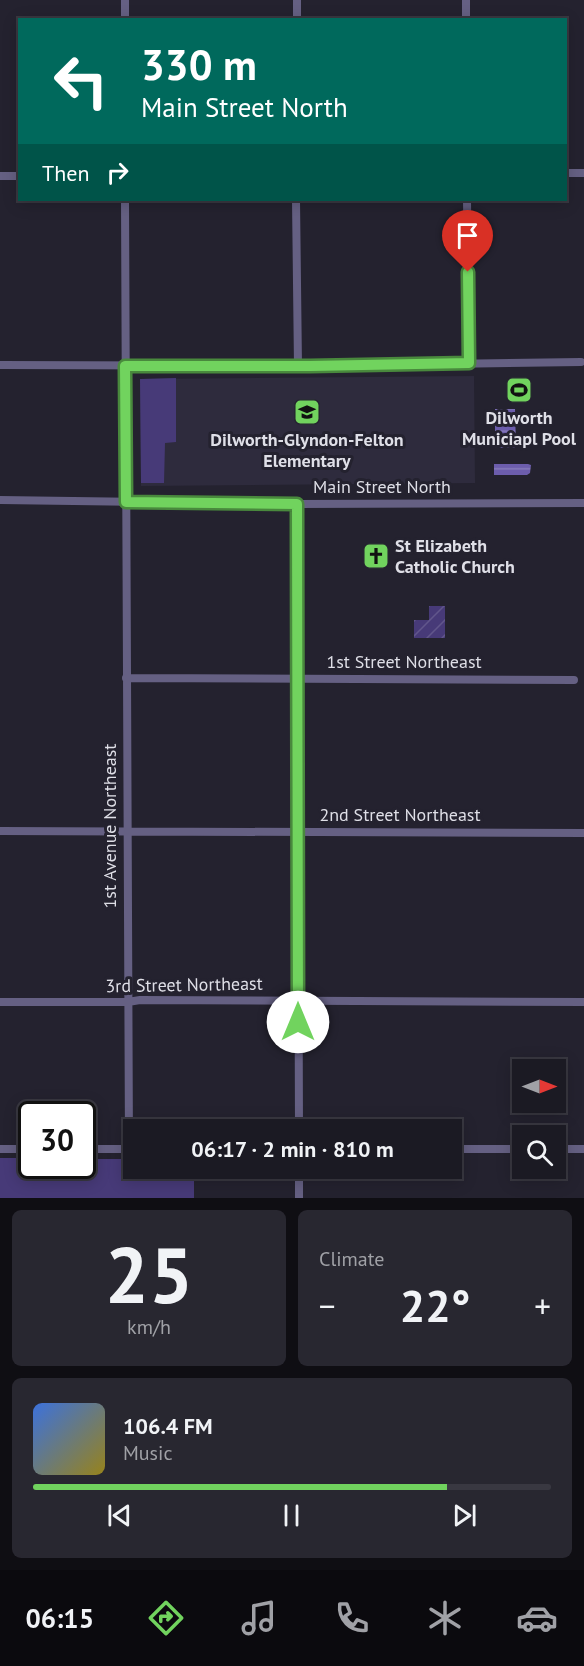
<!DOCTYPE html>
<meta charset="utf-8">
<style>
body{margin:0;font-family:"PT Sans",sans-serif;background:#282730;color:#f1f3f6;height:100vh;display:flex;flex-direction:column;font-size:22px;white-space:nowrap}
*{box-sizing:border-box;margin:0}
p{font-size:20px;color:#a0a1a6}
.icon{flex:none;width:33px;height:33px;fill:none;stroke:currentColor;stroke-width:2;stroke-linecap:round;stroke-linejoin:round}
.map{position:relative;height:1198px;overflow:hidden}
.drawer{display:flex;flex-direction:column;gap:12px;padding:12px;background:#0f0e13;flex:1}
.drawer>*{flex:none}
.top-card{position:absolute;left:18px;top:18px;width:549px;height:183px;border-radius:0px;box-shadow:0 3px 15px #0003,0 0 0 2px #393841;background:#00695c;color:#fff;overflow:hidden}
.needle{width:39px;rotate:90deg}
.controls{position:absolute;left:512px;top:1059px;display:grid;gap:12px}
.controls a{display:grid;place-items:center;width:54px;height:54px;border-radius:0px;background:#1b1a23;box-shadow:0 3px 15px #0003,0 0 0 2px #393841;font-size:30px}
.speed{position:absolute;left:18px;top:1101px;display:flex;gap:12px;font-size:30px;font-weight:700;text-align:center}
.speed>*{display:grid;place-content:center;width:78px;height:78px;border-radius:50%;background:#1b1a23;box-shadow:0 3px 15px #0003,0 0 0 2px #393841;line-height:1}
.speed .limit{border:3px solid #111;border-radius:9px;background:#fff;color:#111}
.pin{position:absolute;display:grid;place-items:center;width:51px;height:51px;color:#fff;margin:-62px -26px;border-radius:50% 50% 50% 0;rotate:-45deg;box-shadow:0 0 6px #0007}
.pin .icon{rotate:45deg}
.me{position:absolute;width:66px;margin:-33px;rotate:0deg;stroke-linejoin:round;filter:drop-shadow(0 0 4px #0008)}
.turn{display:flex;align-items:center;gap:21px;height:126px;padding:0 24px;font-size:27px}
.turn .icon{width:78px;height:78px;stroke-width:2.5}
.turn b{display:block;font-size:42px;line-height:51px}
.then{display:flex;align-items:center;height:57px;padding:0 24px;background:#0003;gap:12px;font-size:22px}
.big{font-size:45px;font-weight:800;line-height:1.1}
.drawer .tile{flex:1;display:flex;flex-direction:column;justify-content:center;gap:9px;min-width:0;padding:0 21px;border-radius:9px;background:#282730}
.drawer .dial{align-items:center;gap:0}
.dial b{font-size:78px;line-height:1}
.song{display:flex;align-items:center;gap:18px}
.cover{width:72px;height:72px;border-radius:9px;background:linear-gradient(135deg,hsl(220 70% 55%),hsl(50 70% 35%))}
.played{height:6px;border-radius:3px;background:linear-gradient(90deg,#71d35e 80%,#393841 80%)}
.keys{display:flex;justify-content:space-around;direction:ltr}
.heat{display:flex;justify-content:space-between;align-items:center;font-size:33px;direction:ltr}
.drawer .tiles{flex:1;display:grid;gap:12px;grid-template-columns:1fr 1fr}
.tile:last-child{grid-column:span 2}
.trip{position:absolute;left:123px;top:1119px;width:339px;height:60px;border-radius:0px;background:#1b1a23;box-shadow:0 3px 15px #0003,0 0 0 2px #393841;font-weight:800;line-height:60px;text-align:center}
.tab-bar{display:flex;height:96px;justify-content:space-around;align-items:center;background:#0b0a0e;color:#a0a1a6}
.tab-bar .icon{width:42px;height:42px}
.tab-bar .on{color:#71d35e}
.tab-bar b{font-size:27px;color:#f1f3f6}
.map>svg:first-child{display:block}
</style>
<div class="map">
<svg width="584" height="1198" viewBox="0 0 584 1198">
<defs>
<pattern id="garden-furrows" width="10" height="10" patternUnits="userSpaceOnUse" patternTransform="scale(1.5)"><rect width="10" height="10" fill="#473a78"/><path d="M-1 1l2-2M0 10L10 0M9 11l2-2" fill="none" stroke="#61568b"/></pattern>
<pattern id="water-rules" width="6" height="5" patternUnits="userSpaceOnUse" patternTransform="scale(1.5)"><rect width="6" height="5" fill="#6c5dac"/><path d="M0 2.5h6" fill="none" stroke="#877bbb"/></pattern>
</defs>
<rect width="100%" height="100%" fill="#24222f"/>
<!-- built -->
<path fill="#2e2b3d" d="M 474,376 L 475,483 L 141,486 L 140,379 Z"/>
<!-- green -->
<path fill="#473a78" d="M 176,378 L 176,442 L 165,443 L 164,483 L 141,483 L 140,379 Z
M 0,1158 L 31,1158 L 32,1166 L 82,1166 L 83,1159 L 133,1159 L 134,1168 L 194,1169 L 194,1198 L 0,1198 Z"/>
<!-- garden -->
<path fill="url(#garden-furrows)" d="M 429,606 L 445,606 L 445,638 L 414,638 L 414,620 L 429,620 Z"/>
<!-- water -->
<path fill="url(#water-rules)" d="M 495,409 L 515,409 L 516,448 L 495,448 Z
M 494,464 L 528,464 L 531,465 L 530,473 L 527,475 L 494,475 Z"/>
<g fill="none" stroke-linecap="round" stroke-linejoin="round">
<!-- street -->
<path stroke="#656083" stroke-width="8" d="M 125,0 L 125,20
M 297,20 L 297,0
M 466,20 L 466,0
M 566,173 L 584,173
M 0,176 L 20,176
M 125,200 L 129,1149
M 296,200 L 298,366
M 467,200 L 469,363
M 0,365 L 310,366 L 581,362
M 0,500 L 297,504 L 584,503
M 297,504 L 299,1130
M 126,678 L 574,680
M 0,831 L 584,833
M 0,1002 L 128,1002 L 140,1000 L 584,1002
M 0,1149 L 32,1149
M 82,1149 L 133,1149
M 452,1149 L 522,1149
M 555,1149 L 584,1149
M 299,1168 L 299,1198"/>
</g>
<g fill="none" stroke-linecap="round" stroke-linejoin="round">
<!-- route casing -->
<g stroke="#49893d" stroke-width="15">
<path id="route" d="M 298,1022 L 297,504 L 126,502 L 125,366 L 310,366 L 469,363 L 468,272"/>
</g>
<!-- route -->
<use href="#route" stroke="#71d35e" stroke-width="10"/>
</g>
<!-- icons -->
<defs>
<g id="stadium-square" transform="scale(1.35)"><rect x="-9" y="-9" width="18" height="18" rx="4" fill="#71d35e" stroke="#24222f"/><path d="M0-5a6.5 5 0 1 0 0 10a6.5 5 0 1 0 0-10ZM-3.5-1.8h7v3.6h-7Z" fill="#111"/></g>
<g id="school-square" transform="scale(1.35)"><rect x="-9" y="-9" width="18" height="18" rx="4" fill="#71d35e" stroke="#24222f"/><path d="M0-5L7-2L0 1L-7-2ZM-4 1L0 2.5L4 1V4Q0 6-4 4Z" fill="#111"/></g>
<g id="church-square" transform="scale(1.35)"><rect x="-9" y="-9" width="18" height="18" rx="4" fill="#71d35e" stroke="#24222f"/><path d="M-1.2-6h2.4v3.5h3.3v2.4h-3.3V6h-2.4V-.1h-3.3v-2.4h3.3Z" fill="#111"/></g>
</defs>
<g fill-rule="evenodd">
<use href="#stadium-square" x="519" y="390"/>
<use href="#school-square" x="307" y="412"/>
<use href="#church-square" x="376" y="556"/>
</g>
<g text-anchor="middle" stroke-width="6" stroke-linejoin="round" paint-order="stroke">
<!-- poi labels -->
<g font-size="18" font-weight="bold" fill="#dfdfe7" stroke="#24222f">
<text x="519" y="424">Dilworth<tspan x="519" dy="21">Municiapl Pool</tspan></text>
<text x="307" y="446">Dilworth-Glyndon-Felton<tspan x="307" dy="21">Elementary</tspan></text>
<text x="395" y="552" text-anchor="start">St Elizabeth<tspan x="395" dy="21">Catholic Church</tspan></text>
</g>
<!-- street labels -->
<g font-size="18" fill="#dfdfe7" stroke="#24222f">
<text x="382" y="493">Main Street North</text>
<text x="404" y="668">1st Street Northeast</text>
<text x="400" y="821">2nd Street Northeast</text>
<text transform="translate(110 826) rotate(-90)" y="6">1st Avenue Northeast</text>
<text transform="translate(184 985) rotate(-1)" y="6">3rd Street Northeast</text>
</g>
</g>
</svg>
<div class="controls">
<a><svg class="needle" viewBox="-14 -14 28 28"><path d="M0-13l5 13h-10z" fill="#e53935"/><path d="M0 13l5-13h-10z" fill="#a0a1a6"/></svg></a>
<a><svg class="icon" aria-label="search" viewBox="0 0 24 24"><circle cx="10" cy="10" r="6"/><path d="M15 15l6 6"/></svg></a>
</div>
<div class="speed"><div class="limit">30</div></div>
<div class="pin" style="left:468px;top:272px;background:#d93025"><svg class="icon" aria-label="arrive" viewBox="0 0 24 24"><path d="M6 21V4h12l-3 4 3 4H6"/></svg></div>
<svg class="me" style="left:298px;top:1022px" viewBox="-20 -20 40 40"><circle r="19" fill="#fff"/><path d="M0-13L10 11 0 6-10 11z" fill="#71d35e"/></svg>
<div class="trip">06:17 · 2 min · 810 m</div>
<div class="top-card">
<div class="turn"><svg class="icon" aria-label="left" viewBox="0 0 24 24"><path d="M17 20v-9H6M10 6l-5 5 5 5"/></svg><div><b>330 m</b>Main Street North</div></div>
<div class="then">Then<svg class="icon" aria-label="right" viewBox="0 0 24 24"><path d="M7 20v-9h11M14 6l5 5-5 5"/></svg></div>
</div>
</div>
<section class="drawer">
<div class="tiles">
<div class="tile dial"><b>25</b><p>km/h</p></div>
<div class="tile"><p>Climate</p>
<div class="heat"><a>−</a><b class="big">22°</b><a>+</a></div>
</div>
<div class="tile">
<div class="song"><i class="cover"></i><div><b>106.4 FM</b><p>Music</p></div></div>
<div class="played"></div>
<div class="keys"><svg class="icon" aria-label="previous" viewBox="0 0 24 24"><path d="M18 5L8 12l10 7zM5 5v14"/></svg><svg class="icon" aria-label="pause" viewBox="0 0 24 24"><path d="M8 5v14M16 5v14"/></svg><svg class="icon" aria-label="next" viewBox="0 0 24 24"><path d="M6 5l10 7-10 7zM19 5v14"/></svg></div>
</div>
</div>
</section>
<nav class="tab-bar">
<b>06:15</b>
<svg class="icon on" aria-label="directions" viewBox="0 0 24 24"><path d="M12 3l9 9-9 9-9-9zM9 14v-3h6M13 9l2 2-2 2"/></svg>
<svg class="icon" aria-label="music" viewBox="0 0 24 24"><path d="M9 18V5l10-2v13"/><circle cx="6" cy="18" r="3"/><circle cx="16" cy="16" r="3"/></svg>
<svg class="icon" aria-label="phone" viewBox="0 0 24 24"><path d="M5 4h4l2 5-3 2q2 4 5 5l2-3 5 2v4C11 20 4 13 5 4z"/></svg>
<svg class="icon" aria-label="climate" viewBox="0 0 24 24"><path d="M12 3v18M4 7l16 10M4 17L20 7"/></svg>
<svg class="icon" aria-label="car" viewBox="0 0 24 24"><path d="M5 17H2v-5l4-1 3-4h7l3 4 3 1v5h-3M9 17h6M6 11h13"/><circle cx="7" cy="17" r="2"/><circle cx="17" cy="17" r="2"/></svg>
</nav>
